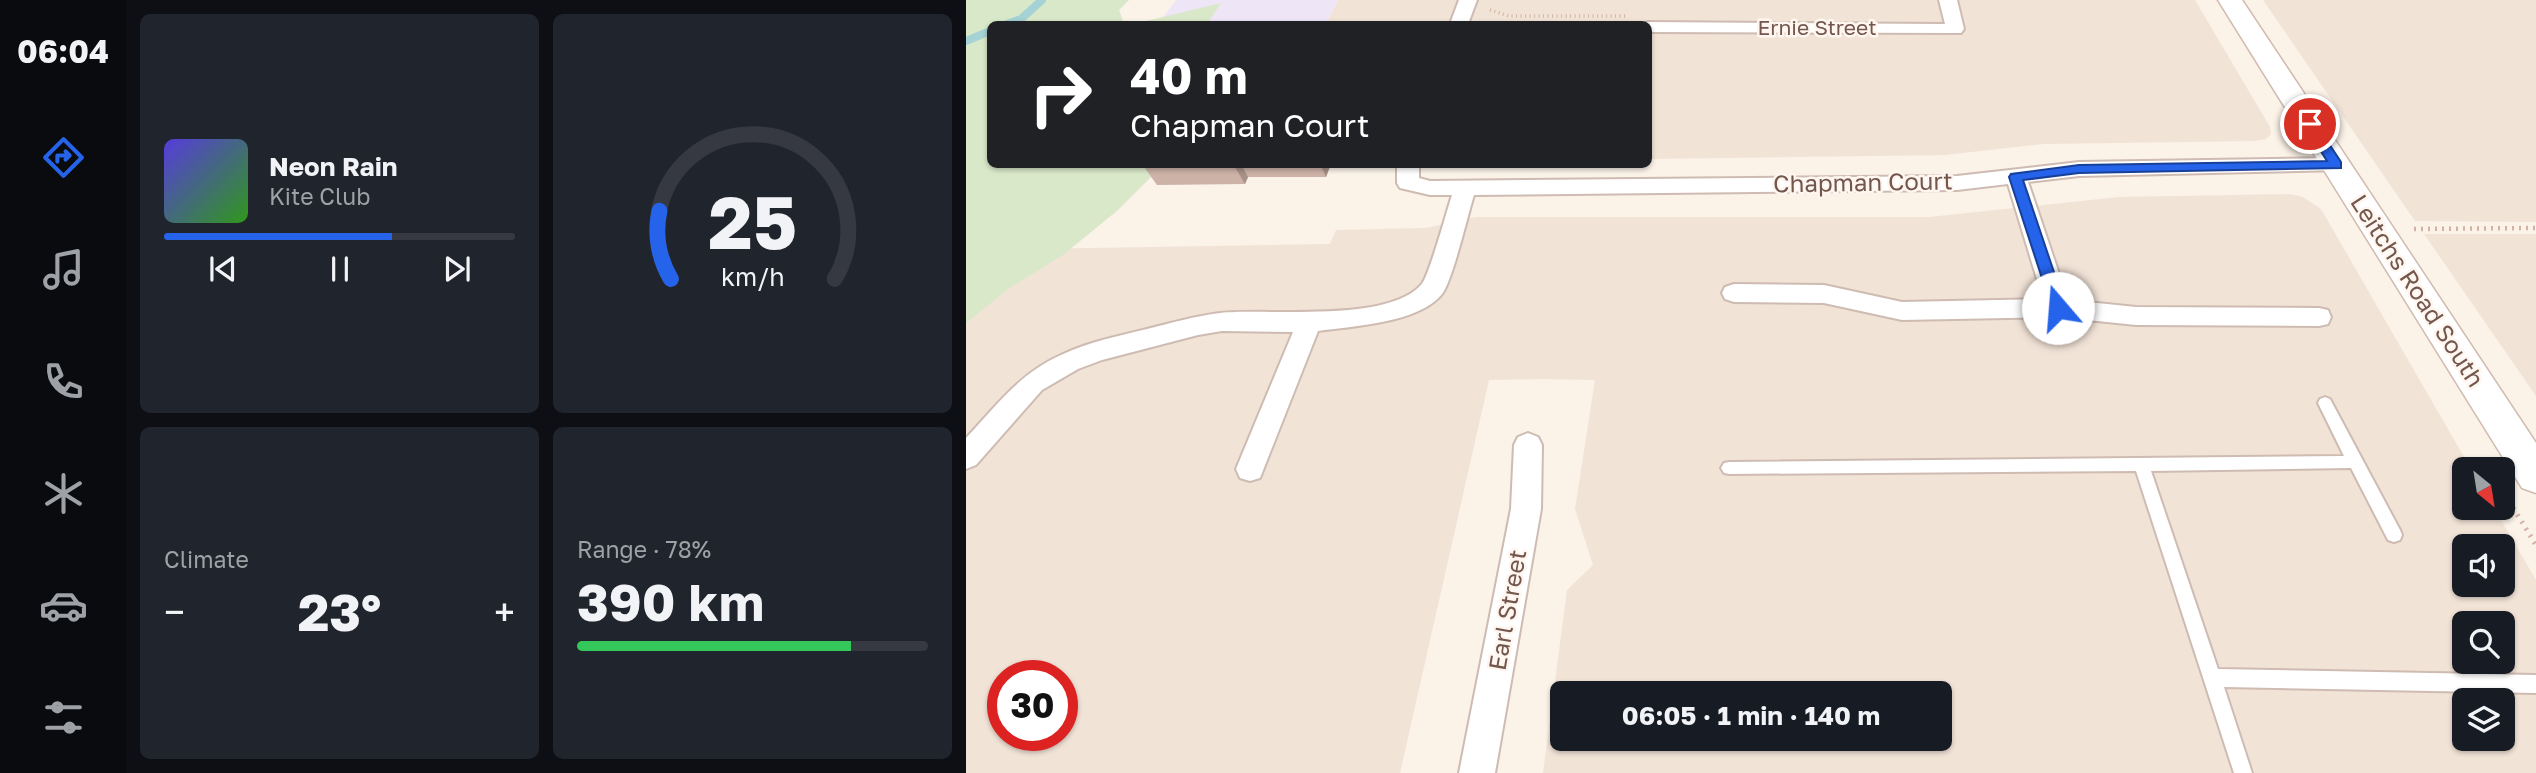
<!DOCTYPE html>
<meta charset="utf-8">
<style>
body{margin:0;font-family:"Golos Text",sans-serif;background:#20242c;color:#f1f3f6;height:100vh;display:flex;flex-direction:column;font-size:26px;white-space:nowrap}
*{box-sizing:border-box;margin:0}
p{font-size:23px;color:#9ea1a6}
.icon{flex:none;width:38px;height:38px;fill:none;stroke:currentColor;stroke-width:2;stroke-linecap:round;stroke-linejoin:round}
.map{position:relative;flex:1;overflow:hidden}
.drawer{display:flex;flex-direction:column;gap:14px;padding:14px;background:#0d0f14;width:840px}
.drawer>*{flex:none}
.top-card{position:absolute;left:21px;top:21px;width:665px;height:147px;border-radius:10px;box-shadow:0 2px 5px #0004;background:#202124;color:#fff;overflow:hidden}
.needle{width:46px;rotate:150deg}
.controls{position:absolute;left:1486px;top:457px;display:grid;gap:14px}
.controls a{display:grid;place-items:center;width:63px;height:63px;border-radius:10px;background:#171b24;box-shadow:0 2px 5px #0004;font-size:35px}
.speed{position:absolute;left:21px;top:660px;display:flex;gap:14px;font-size:35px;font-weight:700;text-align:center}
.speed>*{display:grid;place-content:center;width:91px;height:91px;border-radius:50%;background:#171b24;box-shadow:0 2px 5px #0004;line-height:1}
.speed .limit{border:10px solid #d22;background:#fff;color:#111}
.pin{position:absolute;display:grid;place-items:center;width:60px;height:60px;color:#fff;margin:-30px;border:4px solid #fff;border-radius:50%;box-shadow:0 2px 7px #0007}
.me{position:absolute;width:77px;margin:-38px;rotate:342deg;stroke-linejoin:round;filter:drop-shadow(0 0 5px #0008)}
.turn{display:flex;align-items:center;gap:24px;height:147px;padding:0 28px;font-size:32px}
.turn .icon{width:91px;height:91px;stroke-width:2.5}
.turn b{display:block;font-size:49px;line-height:60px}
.big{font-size:52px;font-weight:700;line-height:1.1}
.drawer .tile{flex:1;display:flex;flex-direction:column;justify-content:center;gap:10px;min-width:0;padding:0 24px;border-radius:10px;background:#20242c}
.drawer .dial{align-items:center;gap:0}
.dial svg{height:182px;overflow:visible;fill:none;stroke:#363941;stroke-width:7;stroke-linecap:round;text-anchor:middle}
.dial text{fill:#f1f3f6;stroke:none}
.song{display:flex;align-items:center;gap:21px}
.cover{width:84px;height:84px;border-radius:10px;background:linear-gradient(135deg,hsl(250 70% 55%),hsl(110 70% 35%))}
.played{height:7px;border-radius:4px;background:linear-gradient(90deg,#2563eb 65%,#363941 65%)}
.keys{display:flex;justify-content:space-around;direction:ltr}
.heat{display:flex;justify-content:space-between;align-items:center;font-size:38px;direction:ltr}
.charge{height:10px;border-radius:5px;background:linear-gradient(90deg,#34c759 78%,#363941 0)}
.drawer .tiles{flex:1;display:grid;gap:14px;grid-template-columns:repeat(2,1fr)}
.trip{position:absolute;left:584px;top:681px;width:402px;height:70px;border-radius:10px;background:#171b24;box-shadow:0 2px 5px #0004;font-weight:700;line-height:70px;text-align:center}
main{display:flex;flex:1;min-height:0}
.dock{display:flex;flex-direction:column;width:126px;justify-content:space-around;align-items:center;background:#090b0e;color:#9ea1a6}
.dock .icon{width:49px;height:49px}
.dock .on{color:#2563eb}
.dock b{font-size:32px;color:#f1f3f6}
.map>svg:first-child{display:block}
</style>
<main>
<nav class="dock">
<b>06:04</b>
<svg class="icon on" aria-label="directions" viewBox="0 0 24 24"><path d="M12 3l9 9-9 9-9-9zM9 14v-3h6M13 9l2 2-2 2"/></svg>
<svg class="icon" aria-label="music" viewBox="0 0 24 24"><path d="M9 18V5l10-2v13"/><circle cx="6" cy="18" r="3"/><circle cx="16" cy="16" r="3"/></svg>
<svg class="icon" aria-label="phone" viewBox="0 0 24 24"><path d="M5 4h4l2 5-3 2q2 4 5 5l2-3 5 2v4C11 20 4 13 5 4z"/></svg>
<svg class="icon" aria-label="climate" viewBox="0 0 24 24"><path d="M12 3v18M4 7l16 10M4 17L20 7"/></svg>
<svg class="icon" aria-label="car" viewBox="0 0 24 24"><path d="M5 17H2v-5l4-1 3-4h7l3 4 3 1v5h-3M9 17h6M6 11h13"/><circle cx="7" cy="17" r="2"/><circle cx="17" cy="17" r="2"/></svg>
<svg class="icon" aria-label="filters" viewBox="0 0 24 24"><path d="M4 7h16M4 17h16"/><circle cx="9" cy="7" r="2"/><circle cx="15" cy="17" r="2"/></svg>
</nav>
<section class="drawer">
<div class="tiles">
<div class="tile">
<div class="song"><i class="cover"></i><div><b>Neon Rain</b><p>Kite Club</p></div></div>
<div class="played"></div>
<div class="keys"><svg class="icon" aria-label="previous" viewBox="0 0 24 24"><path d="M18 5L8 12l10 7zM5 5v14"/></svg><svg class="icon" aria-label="pause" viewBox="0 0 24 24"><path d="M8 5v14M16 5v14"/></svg><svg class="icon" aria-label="next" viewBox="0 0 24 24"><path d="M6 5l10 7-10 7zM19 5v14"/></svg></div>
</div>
<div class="tile dial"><svg viewBox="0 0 100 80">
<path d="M14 69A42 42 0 1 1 86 69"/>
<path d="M14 69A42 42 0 0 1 9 39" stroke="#2563eb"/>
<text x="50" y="56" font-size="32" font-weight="700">25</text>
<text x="50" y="72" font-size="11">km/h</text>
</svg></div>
<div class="tile"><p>Climate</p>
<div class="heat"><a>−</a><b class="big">23°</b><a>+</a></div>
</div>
<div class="tile"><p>Range · 78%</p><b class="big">390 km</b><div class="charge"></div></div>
</div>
</section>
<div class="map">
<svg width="1570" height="773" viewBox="0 0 1570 773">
<rect width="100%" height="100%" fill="#fbf2e8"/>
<!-- residential -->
<path fill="#f2e3d7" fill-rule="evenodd" d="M 372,0 L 1229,0 L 1304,127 L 1305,134 L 1300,139 L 1289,141 L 1078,144 L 979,155 L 683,159 L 682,24 L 360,24 Z
M 1297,0 L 1570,0 L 1570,222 L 1449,221 Z
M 1324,194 L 1337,197 L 1355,209 L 1505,469 L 1498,469 L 1498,508 L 1528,508 L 1570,580 L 1570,773 L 577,773 L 601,590 L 627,565 L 609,509 L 629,380 L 577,379 L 523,380 L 434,773 L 0,773 L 0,305 L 65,249 L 364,244 L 370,230 L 460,228 L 510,217 L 963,217 L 1153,197 ZM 1498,546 L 1536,546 L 1536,584 L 1498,584 ZM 1498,623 L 1536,623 L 1536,662 L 1498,662 ZM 37,676 L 96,676 L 96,735 L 37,735 ZM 597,693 L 975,693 L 975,738 L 597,738 ZM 1498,700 L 1536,700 L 1536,738 L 1498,738 Z
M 1458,234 L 1570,234 L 1570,396 Z"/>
<!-- education -->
<path fill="#eee5f7" d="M 210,0 L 372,0 L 360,24 L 192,24 Z"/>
<!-- green -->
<path fill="#d8e8c8" d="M 0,0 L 163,0 L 153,10 L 158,24 L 24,24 L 24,164 L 198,164 L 152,210 L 97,255 L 42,289 L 0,323 Z
M 255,3 L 241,24 L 168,24 Z"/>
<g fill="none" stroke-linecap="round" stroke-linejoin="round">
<!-- stream -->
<path stroke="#a5d2d4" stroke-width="8" d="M 41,24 L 55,19 L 76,0
M 0,41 L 24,31"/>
<!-- lane casing -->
<g stroke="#cebbb2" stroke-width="4">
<path id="lane" d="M 1359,397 L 1364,399 L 1434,530 L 1436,535 L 1434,540 L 1428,542 L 1422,540 L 1385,468 L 1185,471 L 1252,669 L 1570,675 L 1570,693 L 1258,687 L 1286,773 L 1268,773 L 1170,471 L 763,474 L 758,473 L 755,468 L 758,463 L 763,462 L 1378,456 L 1352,403 L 1354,399 Z"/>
</g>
<!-- street casing -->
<g stroke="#cebbb2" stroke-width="4">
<path id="street" d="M 493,0 L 511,0 L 502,24 L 484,24 Z
M 973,0 L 991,0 L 998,29 L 995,33 L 682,32 L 682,24 L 675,24 L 682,22 L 979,24 Z
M 1370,158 L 1377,160 L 1381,165 L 1377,170 L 1113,176 L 1062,182 L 1102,300 L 1170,307 L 1353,308 L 1362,310 L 1365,317 L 1362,324 L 1353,326 L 1170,325 L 1092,317 L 936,320 L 858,303 L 768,302 L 759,299 L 756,293 L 759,287 L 768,284 L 858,285 L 936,302 L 1077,299 L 1042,184 L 991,190 L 508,195 C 502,214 486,282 476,294 C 453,323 387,326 352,331 L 294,478 L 284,481 L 274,478 L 270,469 L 327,332 L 256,331 L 232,335 L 136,360 L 112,369 L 76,390 L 10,465 L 0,469 L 0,438 C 30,406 54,373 95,355 C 122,342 152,336 181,329 C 205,323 229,316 254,313 C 301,308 421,323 455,285 C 463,277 481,210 486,195 L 464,195 L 434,188 L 431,183 L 431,164 L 453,164 L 453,178 L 464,181 L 991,176 L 1113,162 Z
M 562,433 L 572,437 L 576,445 L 575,509 L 529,773 L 493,773 L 545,509 L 548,445 L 552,437 Z"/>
</g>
<!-- secondary casing -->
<g stroke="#d1bab0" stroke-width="3">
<path id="secondary" d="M 1252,0 L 1276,0 L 1570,443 L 1570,493 L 1556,488 Z"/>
</g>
<!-- path-far2 -->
<path stroke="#d3b2a5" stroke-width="3.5" stroke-dasharray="1 3.5" stroke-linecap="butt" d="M 524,10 L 543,16 L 661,16"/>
<!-- path-far1 -->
<path stroke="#d3b2a5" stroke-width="4.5" stroke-dasharray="2 5" stroke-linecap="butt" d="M 1448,229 L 1570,228"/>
<!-- path -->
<path stroke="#d3b2a5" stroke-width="5" stroke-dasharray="2 6" stroke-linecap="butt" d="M 1543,501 L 1570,545"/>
<!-- lane -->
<use href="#lane" fill="#fff" fill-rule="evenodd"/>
<!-- street -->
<use href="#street" fill="#fff" fill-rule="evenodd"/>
<!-- secondary -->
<use href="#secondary" fill="#fff" fill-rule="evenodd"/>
</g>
<!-- wall -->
<path fill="#cdb2a7" d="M 176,164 L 365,164 L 360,177 L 282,177 L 279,184 L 191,185 Z"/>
<!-- shaded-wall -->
<path fill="#a79188" d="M 267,164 L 275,164 L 282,177 L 279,184 Z
M 354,164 L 365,164 L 360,177 Z"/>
<!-- route -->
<path fill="#2563eb" stroke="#184099" stroke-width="2" d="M 1344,120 L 1348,121 L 1375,162 L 1375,168 L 1113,173 L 1057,180 L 1100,308 L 1092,314 L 1087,312 L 1043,177 L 1045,174 L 1113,165 L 1361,161 L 1338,124 Z"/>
<g text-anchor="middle" stroke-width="5" stroke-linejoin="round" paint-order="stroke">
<!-- far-street labels -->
<g font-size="21" fill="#73574e" stroke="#fef6ef">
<text x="851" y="35">Ernie Street</text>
</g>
<!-- street labels -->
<g font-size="24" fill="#73574e" stroke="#fef6ef">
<text transform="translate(897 183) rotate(-1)" y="8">Chapman Court</text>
<text transform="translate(1451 291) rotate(57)" y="8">Leitchs Road South</text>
<text transform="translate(542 610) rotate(-80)" y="8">Earl Street</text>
</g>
</g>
</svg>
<div class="controls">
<a><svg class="needle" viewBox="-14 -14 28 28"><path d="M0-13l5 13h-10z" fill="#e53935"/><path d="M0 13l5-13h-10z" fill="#9ea1a6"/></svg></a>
<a><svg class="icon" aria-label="sound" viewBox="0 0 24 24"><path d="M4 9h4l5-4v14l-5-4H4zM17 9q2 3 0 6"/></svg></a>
<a><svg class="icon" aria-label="search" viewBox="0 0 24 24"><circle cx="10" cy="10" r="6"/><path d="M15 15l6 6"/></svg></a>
<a><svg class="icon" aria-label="layers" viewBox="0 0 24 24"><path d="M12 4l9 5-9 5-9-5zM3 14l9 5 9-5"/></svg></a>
</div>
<div class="speed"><div class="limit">30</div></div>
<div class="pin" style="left:1344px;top:124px;background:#d93025"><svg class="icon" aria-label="arrive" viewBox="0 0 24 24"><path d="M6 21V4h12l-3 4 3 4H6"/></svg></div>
<svg class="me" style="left:1092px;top:308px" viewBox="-20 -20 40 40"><circle r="19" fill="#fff"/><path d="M0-13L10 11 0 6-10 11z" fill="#2563eb"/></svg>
<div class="trip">06:05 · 1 min · 140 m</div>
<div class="top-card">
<div class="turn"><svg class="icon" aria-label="right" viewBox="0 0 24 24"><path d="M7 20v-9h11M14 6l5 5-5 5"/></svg><div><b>40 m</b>Chapman Court</div></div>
</div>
</div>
</main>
